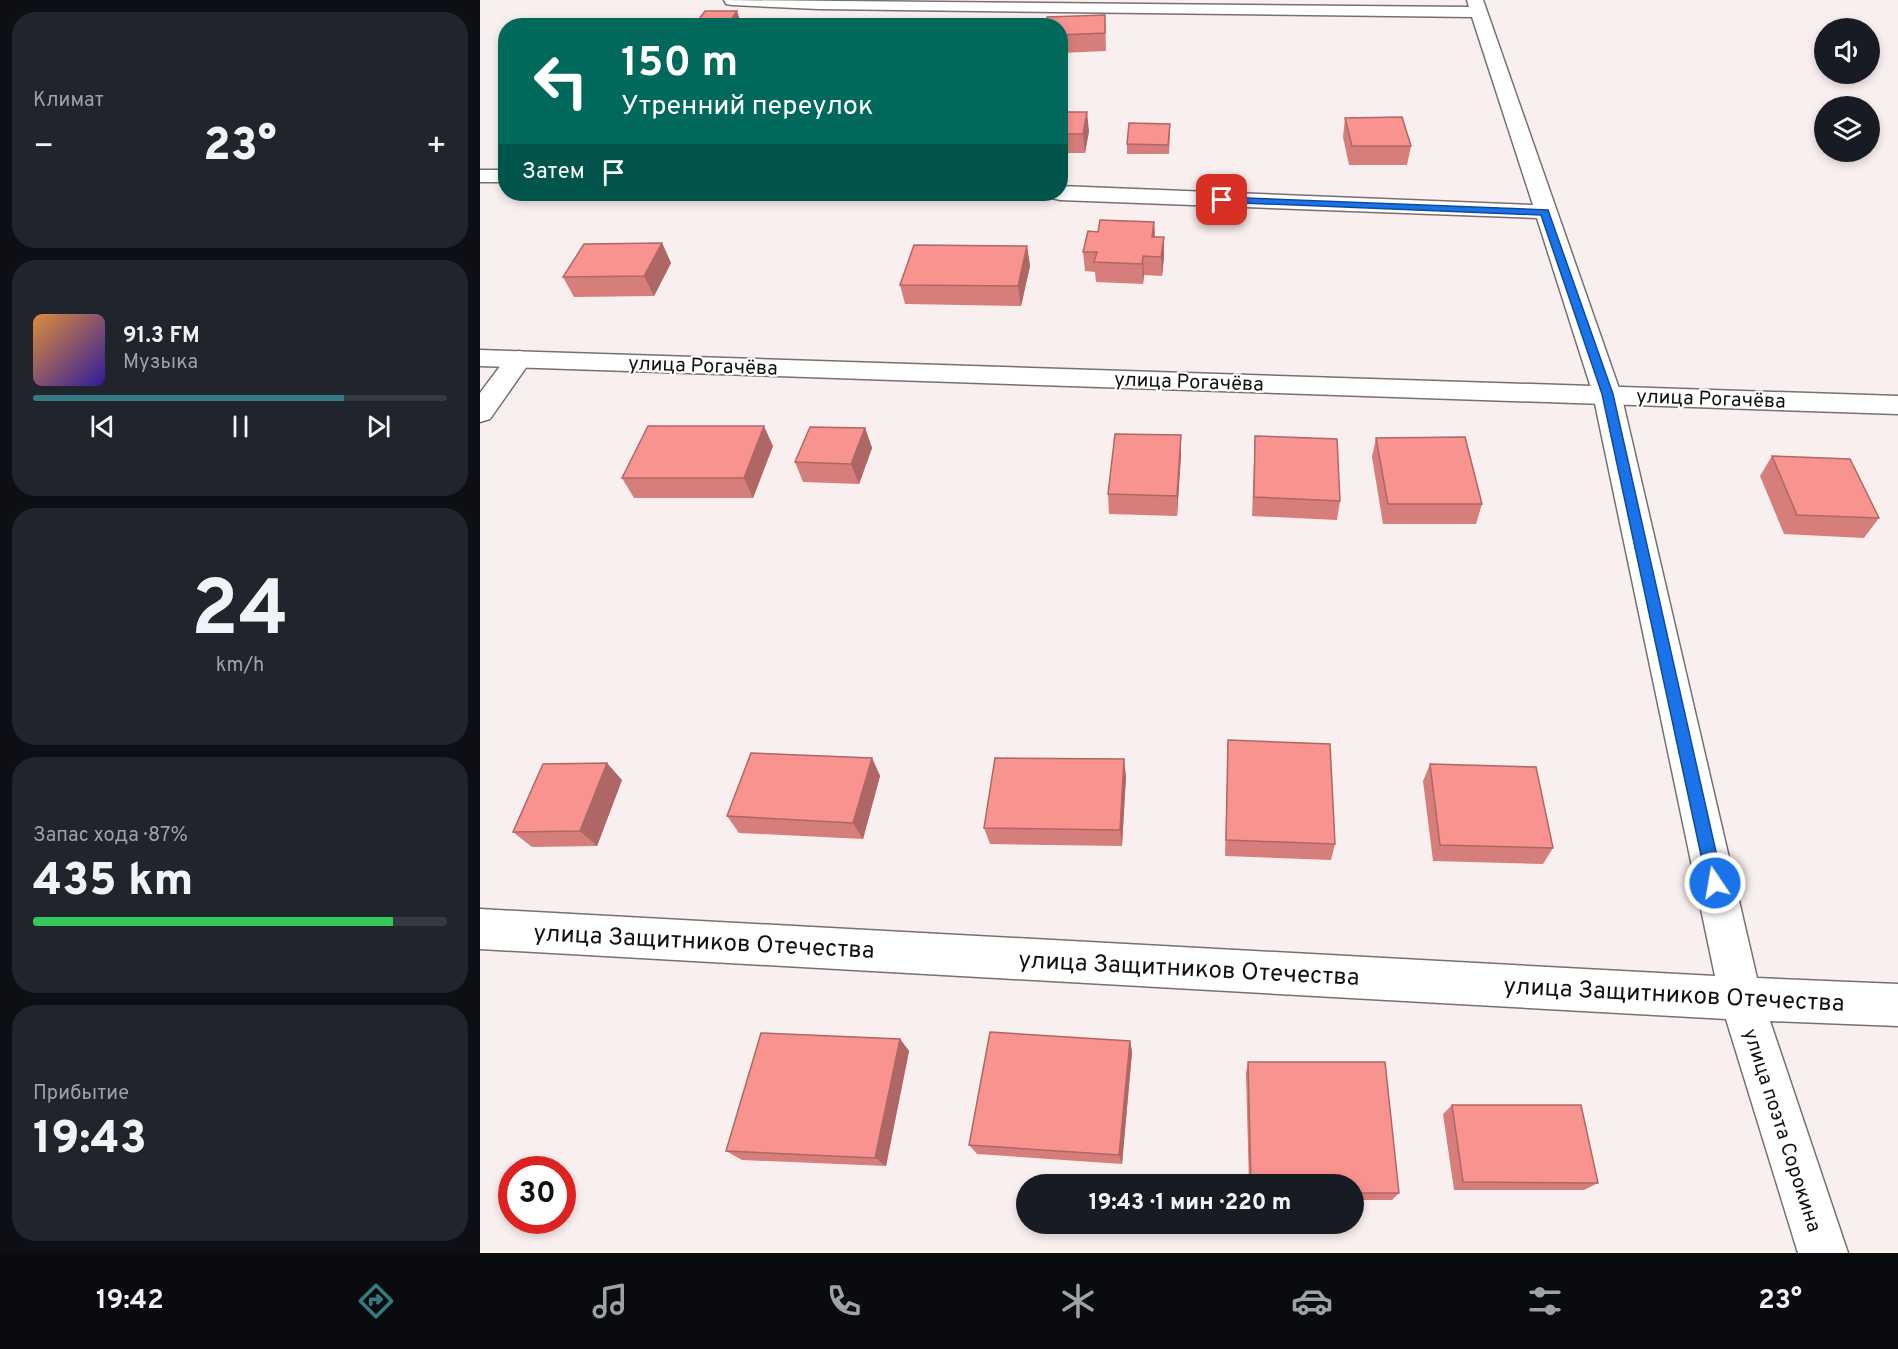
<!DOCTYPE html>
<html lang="ru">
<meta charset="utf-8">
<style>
body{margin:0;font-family:Overpass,sans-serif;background:#20242c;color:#f1f3f6;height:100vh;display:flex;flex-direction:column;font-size:22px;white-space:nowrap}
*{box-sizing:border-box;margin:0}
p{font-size:20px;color:#9ea1a6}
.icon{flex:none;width:33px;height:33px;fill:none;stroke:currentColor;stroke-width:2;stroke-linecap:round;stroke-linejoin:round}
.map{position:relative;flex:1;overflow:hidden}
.side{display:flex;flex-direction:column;gap:12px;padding:12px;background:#0d0f14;width:480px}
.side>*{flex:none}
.hud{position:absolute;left:18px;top:18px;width:570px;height:183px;border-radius:24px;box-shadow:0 3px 9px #0003;background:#00695c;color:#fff;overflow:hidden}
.controls{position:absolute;left:1334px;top:18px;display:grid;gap:12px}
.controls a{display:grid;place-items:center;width:66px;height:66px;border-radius:50%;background:#171b24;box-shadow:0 3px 9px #0003;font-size:30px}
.speed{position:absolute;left:18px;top:1156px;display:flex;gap:12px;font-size:30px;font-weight:700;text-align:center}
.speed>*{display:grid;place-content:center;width:78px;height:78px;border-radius:50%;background:#171b24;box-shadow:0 3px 9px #0003;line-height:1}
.speed .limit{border:9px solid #d22;background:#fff;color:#111}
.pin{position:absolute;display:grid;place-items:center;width:51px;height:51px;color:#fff;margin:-26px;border-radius:12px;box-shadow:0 3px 9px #0006}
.me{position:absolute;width:66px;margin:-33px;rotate:348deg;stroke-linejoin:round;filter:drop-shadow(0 0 4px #0008)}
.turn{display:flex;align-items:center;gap:21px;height:126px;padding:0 24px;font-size:27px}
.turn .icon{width:78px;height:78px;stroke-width:2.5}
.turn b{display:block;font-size:42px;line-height:51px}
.then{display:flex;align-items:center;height:57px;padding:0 24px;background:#0003;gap:12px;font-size:22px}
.big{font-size:45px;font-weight:800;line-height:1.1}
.side .card{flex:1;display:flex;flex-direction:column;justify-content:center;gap:9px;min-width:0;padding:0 21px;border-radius:24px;background:#20242c}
.side .dial{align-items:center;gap:0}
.dial b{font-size:78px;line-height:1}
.song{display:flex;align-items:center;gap:18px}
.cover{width:72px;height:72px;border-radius:9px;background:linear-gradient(135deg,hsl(30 70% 55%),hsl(250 70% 35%))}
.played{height:6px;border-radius:3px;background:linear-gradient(90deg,#337b83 75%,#363941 75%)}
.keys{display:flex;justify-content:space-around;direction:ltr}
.heat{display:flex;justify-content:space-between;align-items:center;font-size:33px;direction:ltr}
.charge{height:9px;border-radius:4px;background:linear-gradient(90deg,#34c759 87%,#363941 0)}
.trip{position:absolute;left:536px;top:1174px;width:348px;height:60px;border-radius:30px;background:#171b24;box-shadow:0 3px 9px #0003;font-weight:800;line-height:60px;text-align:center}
.dock{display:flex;height:96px;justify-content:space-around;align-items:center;background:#090b0e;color:#9ea1a6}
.dock .icon{width:42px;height:42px}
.dock .current{color:#337b83}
.dock b{font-size:27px;color:#f1f3f6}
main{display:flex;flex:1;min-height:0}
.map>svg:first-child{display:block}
</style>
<main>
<section class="side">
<div class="card"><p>Климат</p>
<div class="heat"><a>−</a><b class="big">23°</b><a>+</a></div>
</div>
<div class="card">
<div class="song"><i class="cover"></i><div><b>91.3 FM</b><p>Музыка</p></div></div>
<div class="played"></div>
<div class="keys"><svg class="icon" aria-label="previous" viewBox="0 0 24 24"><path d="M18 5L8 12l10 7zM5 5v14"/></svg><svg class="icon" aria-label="pause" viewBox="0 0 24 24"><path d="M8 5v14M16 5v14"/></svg><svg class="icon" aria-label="next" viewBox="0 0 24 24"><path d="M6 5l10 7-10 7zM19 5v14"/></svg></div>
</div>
<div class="card dial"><b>24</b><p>km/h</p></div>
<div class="card"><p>Запас хода · 87%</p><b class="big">435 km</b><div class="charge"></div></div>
<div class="card"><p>Прибытие</p><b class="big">19:43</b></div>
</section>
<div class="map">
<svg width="1418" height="1253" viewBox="0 0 1418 1253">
<rect width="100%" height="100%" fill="#faefef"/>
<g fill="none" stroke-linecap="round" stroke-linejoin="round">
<!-- street casing -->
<g stroke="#786f6f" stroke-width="3">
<path id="street" d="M 244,0 L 989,7 L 987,0 L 1003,0 L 1141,394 L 1277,978 L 1418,984 L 1418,1026 L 1290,1021 L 1368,1253 L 1318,1253 L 1246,1019 L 0,949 L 0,909 L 1235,976 L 1113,394 L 1057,218 L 580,200 L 572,198 L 569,194 L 580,194 L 580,186 L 1053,205 L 992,17 L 339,9 L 252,5 L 246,4 Z
M 0,170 L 26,170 L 26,182 L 0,182 Z
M 39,351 L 48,353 L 52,359 L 10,419 L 0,422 L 0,393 L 30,353 Z"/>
</g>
<!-- secondary casing -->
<g stroke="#786f6f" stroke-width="3">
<path id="secondary" d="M 0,350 L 1418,396 L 1418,414 L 0,366 Z"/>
</g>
<!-- street -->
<use href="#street" fill="#fff" fill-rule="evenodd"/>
<!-- secondary -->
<use href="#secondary" fill="#fff" fill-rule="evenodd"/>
</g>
<!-- wall -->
<path fill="#d57e7b" d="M 625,15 L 626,51 L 580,53 L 580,26 Z
M 580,112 L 609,131 L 605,153 L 580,153 Z
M 865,118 L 931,146 L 927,165 L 869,165 L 863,137 Z
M 690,133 L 689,154 L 647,154 L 647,144 Z
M 674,222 L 675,237 L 684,237 L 684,257 L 682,276 L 664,275 L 663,284 L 616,282 L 615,272 L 605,271 L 603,252 L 618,232 Z
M 182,243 L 191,263 L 174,296 L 94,297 L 83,277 Z
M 547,246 L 550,266 L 541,306 L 425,304 L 420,285 Z
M 385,428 L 392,448 L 379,484 L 323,482 L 315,462 Z
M 701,435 L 701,455 L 697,516 L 629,514 L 628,494 Z
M 775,436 L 860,501 L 857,520 L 772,516 Z
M 896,438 L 1002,504 L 996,524 L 903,524 L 892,457 Z
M 293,446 L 273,498 L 154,498 L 142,478 Z
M 1292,456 L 1399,518 L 1384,538 L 1304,534 L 1280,476 Z
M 748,740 L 855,844 L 851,860 L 745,856 Z
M 392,758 L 400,776 L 383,839 L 259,833 L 247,816 Z
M 950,764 L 1073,848 L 1063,864 L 953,861 L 943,781 Z
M 646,776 L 642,846 L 510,844 L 504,828 Z
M 142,780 L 117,846 L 52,847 L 33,832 Z
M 420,1039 L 429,1051 L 406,1166 L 262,1160 L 246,1151 Z
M 650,1041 L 652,1052 L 642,1164 L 497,1154 L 489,1145 Z
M 768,1062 L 919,1193 L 912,1200 L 873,1200 L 873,1185 L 769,1185 L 766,1073 Z
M 972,1105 L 1118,1183 L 1104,1190 L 974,1190 L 963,1114 Z"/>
<!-- shaded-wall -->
<path fill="#ae6764" d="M 257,11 L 260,20 L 256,26 L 247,26 Z
M 607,112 L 609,131 L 605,153 L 603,134 Z
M 674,222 L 675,242 L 672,237 Z
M 684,237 L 684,257 L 682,276 L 681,257 Z
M 182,243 L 191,263 L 174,296 L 164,276 Z
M 547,246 L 550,266 L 541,306 L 538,286 Z
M 663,256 L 664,275 L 663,284 L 662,264 Z
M 284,426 L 293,446 L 273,498 L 264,478 Z
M 385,428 L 392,448 L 379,484 L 371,464 Z
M 701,435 L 701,455 L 697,516 L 697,496 Z
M 392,758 L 400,776 L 383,839 L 373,823 Z
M 644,759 L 646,776 L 642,846 L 640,830 Z
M 127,763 L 142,780 L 117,846 L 100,831 Z
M 420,1039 L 429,1051 L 406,1166 L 395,1158 Z
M 650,1041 L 652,1052 L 642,1164 L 639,1155 Z"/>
<!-- building -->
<path fill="#f8938f" stroke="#ae6764" stroke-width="1.5" d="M 225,11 L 257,11 L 247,26 L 214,26 Z
M 625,15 L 625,33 L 580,35 L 580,26 L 567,26 L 567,17 Z
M 580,112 L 607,112 L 603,134 L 580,134 Z
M 922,117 L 931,146 L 872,146 L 865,118 Z
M 649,123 L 690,124 L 688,145 L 647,144 Z
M 620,220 L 674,222 L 672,237 L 684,237 L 681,257 L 663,256 L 662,264 L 614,262 L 617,252 L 603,252 L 608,231 L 618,232 Z
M 182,243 L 164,276 L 83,277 L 104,244 Z
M 434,245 L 547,246 L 538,286 L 420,285 Z
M 168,426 L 284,426 L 264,478 L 142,478 Z
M 330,427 L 385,428 L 371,464 L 315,462 Z
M 635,434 L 701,435 L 697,496 L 628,494 Z
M 775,436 L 857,439 L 860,501 L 774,497 Z
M 985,437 L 1002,504 L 908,504 L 896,438 Z
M 1292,456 L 1370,459 L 1399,518 L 1317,515 Z
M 748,740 L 850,744 L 855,844 L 746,840 Z
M 271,753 L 392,758 L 373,823 L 247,816 Z
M 515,758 L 644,759 L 640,830 L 504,828 Z
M 127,763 L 100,831 L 33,832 L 63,764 Z
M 950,764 L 1056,767 L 1073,848 L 960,845 Z
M 510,1032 L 650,1041 L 639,1155 L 489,1145 Z
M 281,1033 L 420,1039 L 395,1158 L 246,1151 Z
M 768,1062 L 905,1062 L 919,1193 L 873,1193 L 873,1185 L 771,1185 Z
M 972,1105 L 1101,1105 L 1118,1183 L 983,1182 Z"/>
<!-- route -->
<path fill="#1a73e8" stroke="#114b97" stroke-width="1.5" d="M 742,197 L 1068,210 L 1133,394 L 1243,883 L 1241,888 L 1235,891 L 1229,888 L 1227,883 L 1122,394 L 1061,215 L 739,202 L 739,198 Z"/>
<g text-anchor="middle" stroke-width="4.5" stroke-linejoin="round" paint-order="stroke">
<!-- street labels -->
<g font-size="20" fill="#141010" stroke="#fff">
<text transform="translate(223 365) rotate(2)" y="7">улица Рогачёва</text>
<text transform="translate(709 381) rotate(2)" y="7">улица Рогачёва</text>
<text transform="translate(1231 398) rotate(2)" y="7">улица Рогачёва</text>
<text transform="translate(1303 1130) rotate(72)" y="7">улица поэта Сорокина</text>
</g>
<!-- near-street labels -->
<g font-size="24" fill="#141010" stroke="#fff">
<text transform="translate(224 941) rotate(3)" y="8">улица Защитников Отечества</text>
<text transform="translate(709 968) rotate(3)" y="8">улица Защитников Отечества</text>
<text transform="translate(1194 994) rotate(3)" y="8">улица Защитников Отечества</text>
</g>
</g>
</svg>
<div class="controls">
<a><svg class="icon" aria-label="sound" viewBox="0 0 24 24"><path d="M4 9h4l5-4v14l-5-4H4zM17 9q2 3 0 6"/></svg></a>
<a><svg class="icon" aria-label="layers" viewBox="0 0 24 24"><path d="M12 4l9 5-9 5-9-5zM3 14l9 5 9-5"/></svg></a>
</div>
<div class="speed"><div class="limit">30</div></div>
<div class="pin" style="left:742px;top:200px;background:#d93025"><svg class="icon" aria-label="arrive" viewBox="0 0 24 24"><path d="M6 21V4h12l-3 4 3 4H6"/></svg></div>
<svg class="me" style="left:1235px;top:883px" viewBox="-20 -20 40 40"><circle r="17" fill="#1a73e8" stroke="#fff" stroke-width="3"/><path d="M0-11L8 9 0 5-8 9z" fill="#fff"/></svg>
<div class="trip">19:43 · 1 мин · 220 m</div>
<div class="hud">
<div class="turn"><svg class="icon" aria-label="left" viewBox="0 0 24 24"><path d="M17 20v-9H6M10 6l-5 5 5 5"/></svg><div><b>150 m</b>Утренний переулок</div></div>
<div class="then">Затем<svg class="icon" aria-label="arrive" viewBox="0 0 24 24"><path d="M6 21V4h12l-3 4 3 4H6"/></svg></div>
</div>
</div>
</main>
<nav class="dock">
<b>19:42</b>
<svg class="icon current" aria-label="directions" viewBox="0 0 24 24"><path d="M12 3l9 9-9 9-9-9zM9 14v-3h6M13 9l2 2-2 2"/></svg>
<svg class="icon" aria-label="music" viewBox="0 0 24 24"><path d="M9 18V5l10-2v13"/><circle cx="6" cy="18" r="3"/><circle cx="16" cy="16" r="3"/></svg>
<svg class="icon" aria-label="phone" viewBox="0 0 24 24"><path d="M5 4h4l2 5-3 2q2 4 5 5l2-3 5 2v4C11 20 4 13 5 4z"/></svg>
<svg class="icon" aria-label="climate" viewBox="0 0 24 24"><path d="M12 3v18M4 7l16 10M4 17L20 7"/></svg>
<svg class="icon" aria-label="car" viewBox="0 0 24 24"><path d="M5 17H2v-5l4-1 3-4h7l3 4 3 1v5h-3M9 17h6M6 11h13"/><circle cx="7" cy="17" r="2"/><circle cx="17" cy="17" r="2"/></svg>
<svg class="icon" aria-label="filters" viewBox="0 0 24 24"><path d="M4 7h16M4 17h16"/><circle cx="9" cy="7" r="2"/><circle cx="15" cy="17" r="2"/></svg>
<b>23°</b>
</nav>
